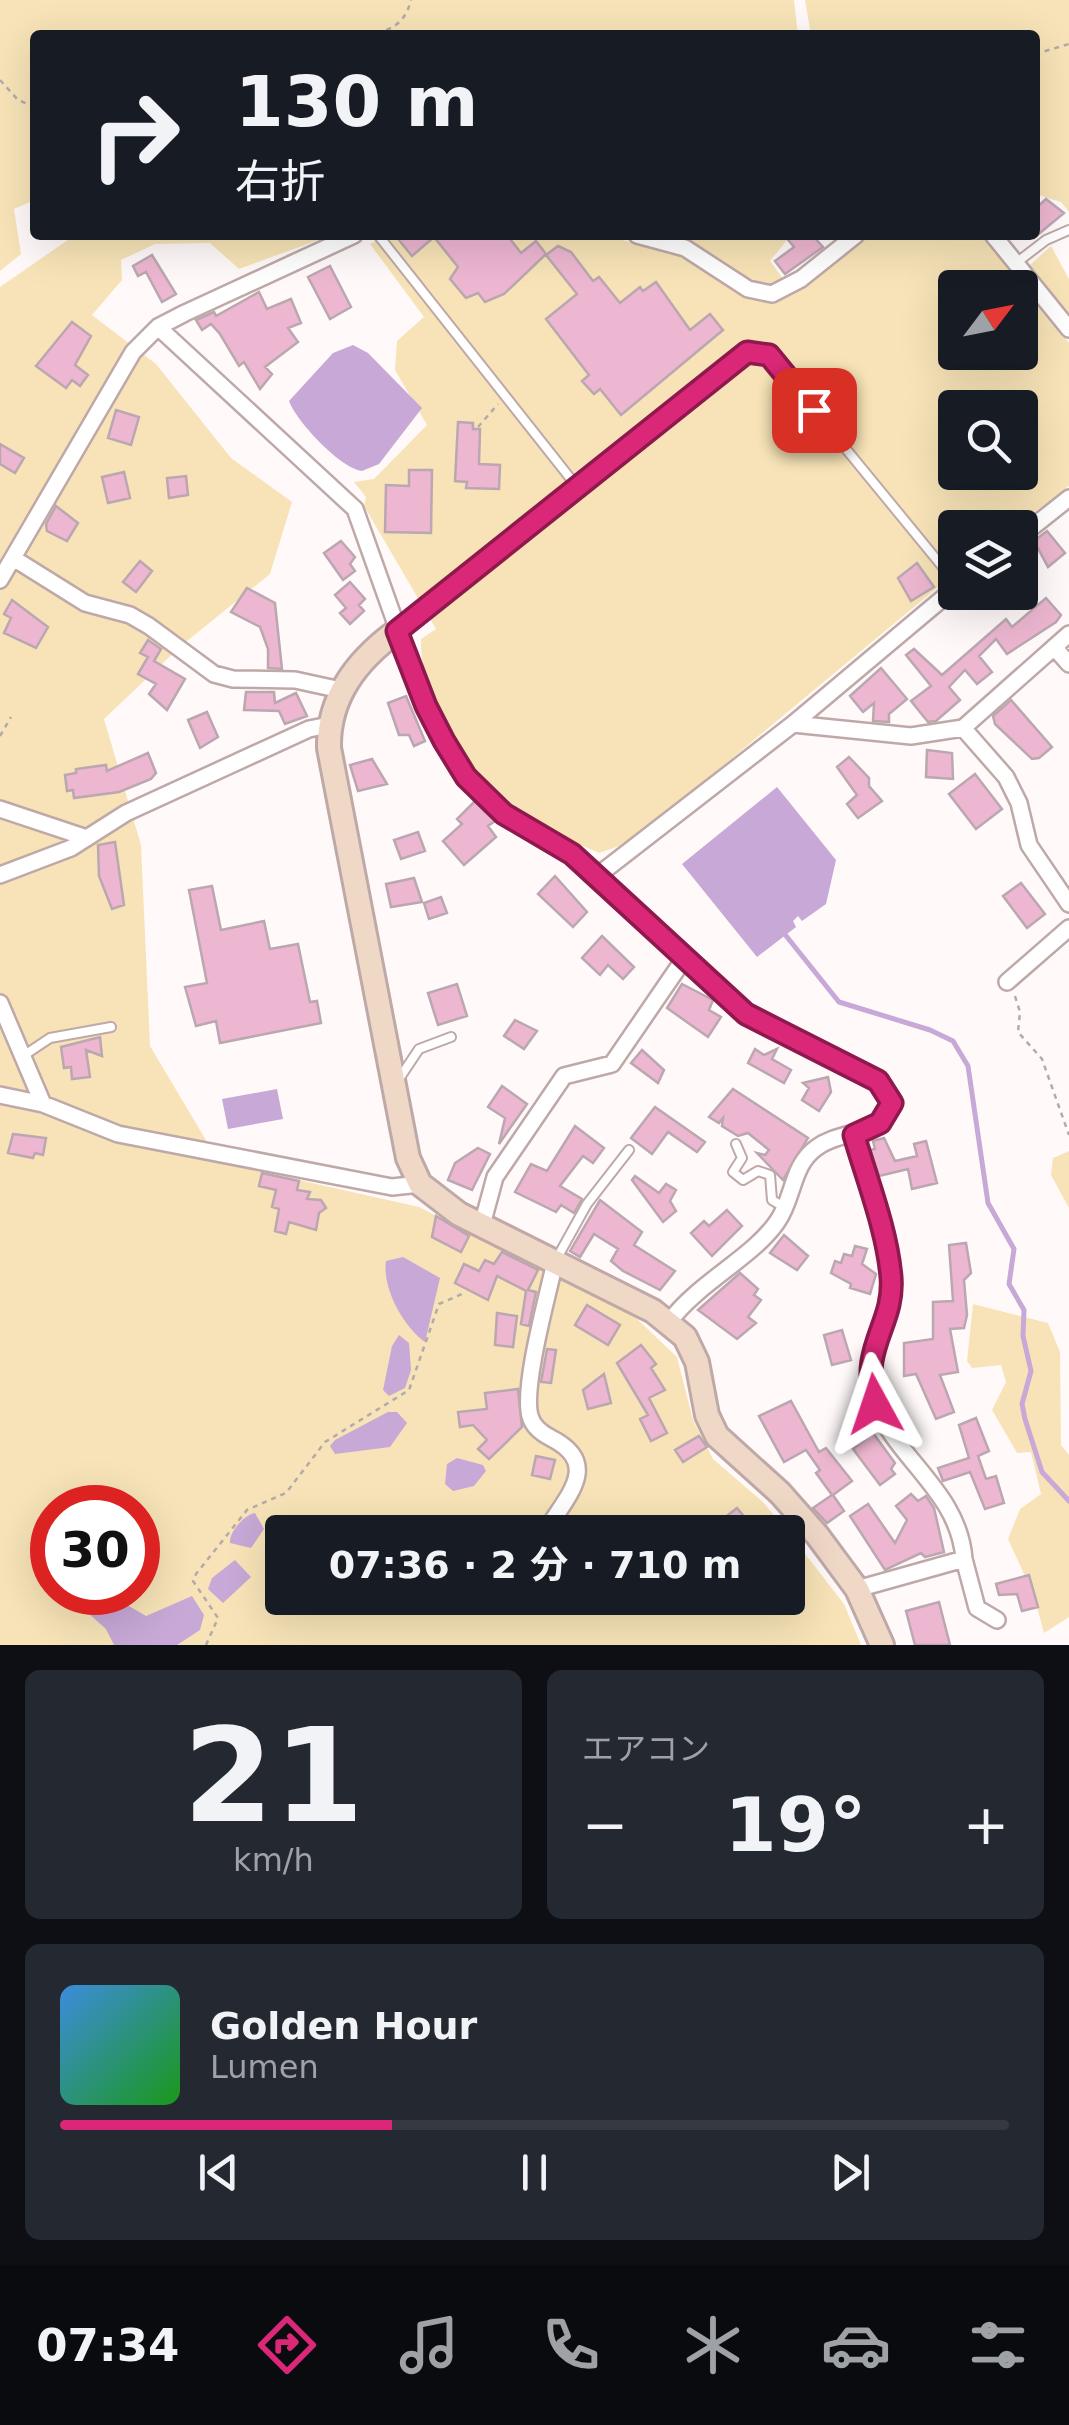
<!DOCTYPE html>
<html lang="ja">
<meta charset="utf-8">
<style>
body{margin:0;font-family:"DejaVu Sans","Noto Sans JP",sans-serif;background:#242831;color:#f1f3f6;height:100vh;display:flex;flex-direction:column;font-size:38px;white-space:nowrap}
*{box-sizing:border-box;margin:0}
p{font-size:32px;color:#9ea1a6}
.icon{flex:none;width:55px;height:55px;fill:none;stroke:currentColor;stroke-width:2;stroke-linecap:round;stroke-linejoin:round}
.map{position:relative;height:1645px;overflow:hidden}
.drawer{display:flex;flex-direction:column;gap:25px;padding:25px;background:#0d0f14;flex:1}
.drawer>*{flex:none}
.banner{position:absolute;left:30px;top:30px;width:1010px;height:210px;border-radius:10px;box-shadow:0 10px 40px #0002;background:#171b24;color:#f1f3f6;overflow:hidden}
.needle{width:65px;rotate:58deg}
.controls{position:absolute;left:938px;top:270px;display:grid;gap:20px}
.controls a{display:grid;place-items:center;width:100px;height:100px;border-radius:10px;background:#171b24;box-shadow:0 10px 40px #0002;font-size:50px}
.speed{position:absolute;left:30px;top:1485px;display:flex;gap:20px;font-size:50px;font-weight:700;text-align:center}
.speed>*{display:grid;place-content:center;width:130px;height:130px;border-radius:50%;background:#171b24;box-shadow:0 10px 40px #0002;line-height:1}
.speed .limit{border:15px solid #d22;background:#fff;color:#111}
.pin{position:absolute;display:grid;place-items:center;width:85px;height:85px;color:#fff;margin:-42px;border-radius:20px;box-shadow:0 5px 15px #0006}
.me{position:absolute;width:110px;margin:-55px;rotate:355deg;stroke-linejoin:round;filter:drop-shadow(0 0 8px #0008)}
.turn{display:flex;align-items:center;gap:35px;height:210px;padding:0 40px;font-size:45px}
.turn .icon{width:130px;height:130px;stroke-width:2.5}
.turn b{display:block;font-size:70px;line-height:85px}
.big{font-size:75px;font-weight:700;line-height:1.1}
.drawer .tile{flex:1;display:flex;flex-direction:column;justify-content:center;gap:15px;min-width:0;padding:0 35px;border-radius:15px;background:#242831}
.drawer .dial{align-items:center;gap:0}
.dial b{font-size:130px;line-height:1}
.song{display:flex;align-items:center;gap:30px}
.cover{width:120px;height:120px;border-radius:15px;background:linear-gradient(135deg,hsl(210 70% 55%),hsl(120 70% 35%))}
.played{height:10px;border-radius:5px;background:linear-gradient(90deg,#db2777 35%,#363941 35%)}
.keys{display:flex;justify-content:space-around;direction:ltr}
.heat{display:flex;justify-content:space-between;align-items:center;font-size:55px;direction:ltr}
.drawer .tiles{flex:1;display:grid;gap:25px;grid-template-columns:1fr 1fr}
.tile:last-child{grid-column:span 2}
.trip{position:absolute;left:265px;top:1515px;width:540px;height:100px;border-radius:10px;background:#171b24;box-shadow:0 10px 40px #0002;font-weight:700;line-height:100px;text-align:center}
.dock{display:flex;height:160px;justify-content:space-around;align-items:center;background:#090b0e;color:#9ea1a6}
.dock .icon{width:70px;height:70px}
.dock .current{color:#db2777}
.dock b{font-size:45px;color:#f1f3f6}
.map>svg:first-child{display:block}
</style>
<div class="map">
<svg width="1069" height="1645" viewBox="0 0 1069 1645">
<rect width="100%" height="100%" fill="#fffaf9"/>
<!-- green -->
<path fill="#f7e3b7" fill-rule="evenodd" d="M 0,0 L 794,0 L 798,35 L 35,35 L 35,200 L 14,209 L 21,254 L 0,271 Z
M 805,0 L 1069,0 L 1069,212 L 1061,202 L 1035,194 L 1035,35 L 811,35 Z
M 75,235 L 332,235 L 239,269 L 210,243 L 155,244 L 121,260 L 122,280 L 92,315 L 156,364 L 231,458 L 292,502 L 270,574 L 182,645 L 104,719 L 141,845 L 150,1046 L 219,1162 L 419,1207 L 635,1317 L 677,1357 L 693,1420 L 713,1459 L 763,1502 L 796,1542 L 844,1604 L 861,1645 L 0,1645 L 0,287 ZM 52,1508 L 138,1508 L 138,1592 L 52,1592 ZM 282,1532 L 788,1532 L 788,1598 L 282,1598 Z
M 387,235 L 601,235 L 674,252 L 740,294 L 770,301 L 792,295 L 869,235 L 983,235 L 1069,343 L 1069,486 L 1015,527 L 955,528 L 955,573 L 631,842 L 599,853 C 579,844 555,835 536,823 C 479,789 419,708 421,639 L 436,629 L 364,506 L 366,497 L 354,482 L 374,479 L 427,425 L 395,370 L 397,341 L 424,317 L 370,244 ZM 955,288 L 1020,288 L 1020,352 L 955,352 ZM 955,408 L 1020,408 L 1020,472 L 955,472 Z
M 672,235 L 791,235 L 770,261 L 784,280 C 778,282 774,285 768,286 C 754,286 695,243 672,235 Z
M 1051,246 L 1069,279 L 1069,315 L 1030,265 Z
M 1069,1151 L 1069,1208 L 1051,1175 L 1053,1158 Z
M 973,1304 L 1048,1323 L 1060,1352 L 1061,1445 L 1069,1455 L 1069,1617 L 1044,1633 L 1034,1596 L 1008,1539 L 1020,1509 L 1041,1494 L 1031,1452 L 1017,1453 L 992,1410 L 1006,1382 L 1001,1365 L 972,1368 L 967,1361 Z"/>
<!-- water -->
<path fill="#c7a8d6" d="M 353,345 L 368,353 L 422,408 L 379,464 L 362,471 C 340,468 297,422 289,401 L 333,353 Z
M 777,787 L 836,860 L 826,904 L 802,921 L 798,916 L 793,921 L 796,927 L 757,957 L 682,864 Z
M 277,1089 L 283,1119 L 228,1129 L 222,1099 Z
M 403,1257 L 440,1278 L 425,1342 C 404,1327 382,1289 386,1261 Z
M 399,1335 L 409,1343 L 411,1370 L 405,1388 L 389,1396 L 383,1390 L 392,1346 Z
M 388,1412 L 397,1412 L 407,1423 L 390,1447 L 335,1454 L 330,1446 L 335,1440 Z
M 457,1458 L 483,1465 L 486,1471 L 474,1486 L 453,1491 L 445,1484 L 447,1464 Z
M 255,1513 L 264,1529 L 251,1548 L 230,1543 C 229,1532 244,1515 255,1513 Z
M 235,1560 L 251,1577 L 223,1603 L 208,1589 L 212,1578 Z
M 192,1596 L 204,1615 L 200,1630 L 177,1645 L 114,1645 L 106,1629 L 78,1604 L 117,1599 L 146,1616 Z"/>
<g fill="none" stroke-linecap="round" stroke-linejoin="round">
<!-- stream -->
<path stroke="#c7a8d6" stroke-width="5" d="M 783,932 L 839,1002 L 930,1030 L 953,1041 L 968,1066 L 988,1203 L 1014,1249 L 1009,1284 L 1024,1310 L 1023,1336 L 1031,1371 L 1022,1404 L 1025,1419 L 1042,1472 L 1069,1501"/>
</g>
<!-- building -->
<path fill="#edb6d1" stroke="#bba7b0" stroke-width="2.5" d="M 1046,199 L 1064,213 L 1035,237 L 1035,209 Z
M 405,235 L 507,235 L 521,253 L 536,241 L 546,254 L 504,294 L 485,302 L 478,293 L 466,298 L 450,279 L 458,267 L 434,237 L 412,256 L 399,240 Z
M 784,235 L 812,235 L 823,247 L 785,274 L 775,261 L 794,247 Z
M 558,246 L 571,252 L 593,281 L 599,277 L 620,303 L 640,287 L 643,291 L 656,282 L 690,330 L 710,314 L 723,330 L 621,415 L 600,389 L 594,394 L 582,381 L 589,375 L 546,319 L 577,294 L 546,255 Z
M 152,255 L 176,294 L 162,302 L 146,272 L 138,276 L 133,266 Z
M 330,266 L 351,307 L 330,319 L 308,277 Z
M 259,292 L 267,309 L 291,299 L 301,323 L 288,328 L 298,342 L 265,367 L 272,374 L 260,389 L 244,362 L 239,366 L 220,334 L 211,324 L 202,330 L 196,320 L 214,312 L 216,316 Z
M 72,322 L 91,336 L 75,365 L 88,375 L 80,386 L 72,380 L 66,388 L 36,366 Z
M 116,410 L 139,417 L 131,445 L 108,438 Z
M 458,422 L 473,423 L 473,429 L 480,429 L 479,464 L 500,465 L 499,489 L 466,488 L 467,482 L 455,481 Z
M 0,444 L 24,458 L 15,473 L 0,464 Z
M 409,470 L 432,470 L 431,533 L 385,532 L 386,485 L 409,486 Z
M 124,472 L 130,498 L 108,503 L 102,477 Z
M 186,476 L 188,495 L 169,498 L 167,478 Z
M 56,506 L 78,523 L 67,541 L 47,531 L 46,524 Z
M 1047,531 L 1065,553 L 1048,567 L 1034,541 Z
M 341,541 L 355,557 L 350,564 L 355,571 L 343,580 L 324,553 Z
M 140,561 L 152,571 L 136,592 L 123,582 Z
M 917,563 L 934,587 L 911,601 L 898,578 Z
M 350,582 L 365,599 L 359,605 L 364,611 L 350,624 L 340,613 L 346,608 L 335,595 Z
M 247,588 L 275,603 L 282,669 L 268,668 L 268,649 L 260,627 L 231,612 Z
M 1046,598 L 1061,615 L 1056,622 L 1007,654 L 996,639 L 979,656 L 992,672 L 977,684 L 965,670 L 949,687 L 960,700 L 936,721 L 928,722 L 911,701 L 931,686 L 906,655 L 914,649 L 942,675 L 1006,619 L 1012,627 Z
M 12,600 L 48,627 L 36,648 L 4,633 L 11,618 L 4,614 Z
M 148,640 L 161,649 L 154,661 L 185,679 L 167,710 L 149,694 L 156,684 L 138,674 L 148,657 L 140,653 Z
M 881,668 L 907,699 L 889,714 L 889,722 L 873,721 L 874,703 L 863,712 L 850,696 Z
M 274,692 L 275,703 L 296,693 L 307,716 L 285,724 L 279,711 L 244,710 L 246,692 Z
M 406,696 L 425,741 L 414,746 L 409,735 L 399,735 L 388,703 Z
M 1011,700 L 1052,747 L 1039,758 L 1032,759 L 995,724 L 993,716 Z
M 207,712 L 218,737 L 200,748 L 188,720 Z
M 927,750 L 952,753 L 953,779 L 926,777 Z
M 148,753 L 156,773 L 151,779 L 119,792 L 74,798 L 73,790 L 67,791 L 65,775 L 76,773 L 76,769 L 106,765 L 107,771 Z
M 849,757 L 869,778 L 869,786 L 882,801 L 858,818 L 847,804 L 857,795 L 837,767 Z
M 372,759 L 387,784 L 358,791 L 350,765 Z
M 975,774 L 1002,809 L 976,829 L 949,794 Z
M 475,801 L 495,821 L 488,826 L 496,837 L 464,865 L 443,841 L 462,824 L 457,819 Z
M 418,832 L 425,851 L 401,859 L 394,840 Z
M 115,842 L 124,905 L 112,909 L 99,876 L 98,845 Z
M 555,876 L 587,912 L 573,927 L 538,894 Z
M 414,878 L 422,902 L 391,907 L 386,884 Z
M 1021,883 L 1045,914 L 1027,928 L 1003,896 Z
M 212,886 L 221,930 L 264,921 L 270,949 L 298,944 L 310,1002 L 317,1001 L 321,1023 L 220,1043 L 216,1021 L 196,1026 L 185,987 L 207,983 L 189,890 Z
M 441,897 L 447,913 L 429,919 L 424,903 Z
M 602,936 L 634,967 L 623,979 L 608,965 L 600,975 L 582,958 Z
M 457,984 L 467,1016 L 438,1025 L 428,993 Z
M 682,984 L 713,1000 L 709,1010 L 721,1017 L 708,1037 L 667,1008 Z
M 515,1020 L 537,1031 L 524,1049 L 504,1036 Z
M 100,1037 L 102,1056 L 86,1050 L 90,1077 L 72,1079 L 71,1067 L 64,1068 L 61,1047 Z
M 755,1049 L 764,1055 L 777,1049 L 772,1059 L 791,1070 L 784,1083 L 748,1063 Z
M 642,1050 L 664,1070 L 658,1083 L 631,1063 Z
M 828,1077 L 831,1092 L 819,1111 L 802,1100 L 809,1088 L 803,1083 Z
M 502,1086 L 527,1104 L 499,1144 L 505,1118 L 488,1107 Z
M 733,1089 L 808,1138 L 783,1180 L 757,1153 L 765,1155 L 769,1150 L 748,1133 L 738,1136 L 722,1126 L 723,1118 L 719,1123 L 709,1117 Z
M 655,1107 L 705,1142 L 697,1152 L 668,1132 L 652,1154 L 631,1138 Z
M 575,1126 L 604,1148 L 593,1163 L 583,1156 L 560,1186 L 582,1199 L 574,1213 L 561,1205 L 556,1212 L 515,1192 L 531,1164 L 547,1171 Z
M 13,1134 L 46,1138 L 43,1155 L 35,1153 L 33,1158 L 8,1153 Z
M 884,1138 L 895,1161 L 917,1156 L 914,1144 L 926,1141 L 937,1183 L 912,1189 L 908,1169 L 879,1176 L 870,1150 L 875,1149 L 873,1141 Z
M 478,1148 L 490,1154 L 472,1190 L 448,1180 L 455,1163 Z
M 262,1173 L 299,1181 L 297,1190 L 310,1192 L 307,1199 L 321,1200 L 326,1208 L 319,1213 L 316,1230 L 289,1222 L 286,1234 L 275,1231 L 279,1209 L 272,1207 L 276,1190 L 259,1186 Z
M 635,1176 L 659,1193 L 666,1184 L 676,1190 L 670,1201 L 676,1211 L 663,1222 L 632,1180 Z
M 600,1200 L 642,1232 L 634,1245 L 675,1271 L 660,1290 L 623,1271 L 611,1261 L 618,1249 L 594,1234 L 580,1257 L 570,1251 Z
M 727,1210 L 742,1226 L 712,1256 L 691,1233 L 704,1221 L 709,1226 Z
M 436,1216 L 469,1236 L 461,1252 L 432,1237 Z
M 784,1235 L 808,1256 L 797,1270 L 770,1253 Z
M 966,1243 L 971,1273 L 964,1280 L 967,1315 L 964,1328 L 950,1329 L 958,1372 L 940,1375 L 954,1412 L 936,1419 L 916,1374 L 904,1376 L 904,1343 L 933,1339 L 933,1302 L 953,1301 L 949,1245 Z
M 855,1246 L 867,1249 L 862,1264 L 876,1274 L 870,1294 L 850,1288 L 851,1284 L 831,1273 L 835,1261 L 841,1263 L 844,1254 L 852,1256 Z
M 502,1252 L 538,1270 L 528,1290 L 536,1292 L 529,1326 L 521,1324 L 526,1291 L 497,1276 L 488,1300 L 455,1283 L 464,1264 L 479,1271 L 485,1260 L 494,1264 Z
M 740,1273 L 758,1289 L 754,1295 L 761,1300 L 748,1317 L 756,1323 L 737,1339 L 698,1310 Z
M 587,1305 L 620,1325 L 608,1345 L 575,1325 Z
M 497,1313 L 517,1316 L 513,1347 L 495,1345 Z
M 842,1330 L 851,1360 L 832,1365 L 824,1335 Z
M 641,1345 L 656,1364 L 651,1368 L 665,1390 L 649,1398 L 667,1433 L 651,1441 L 640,1419 L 648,1415 L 617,1363 Z
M 547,1349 L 556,1350 L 551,1383 L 541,1382 Z
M 604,1374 L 611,1403 L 588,1409 L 583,1390 Z
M 518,1389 L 522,1427 L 489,1459 L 478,1449 L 487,1440 L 473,1425 L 460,1427 L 458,1412 L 487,1409 L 485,1393 Z
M 791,1401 L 819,1452 L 826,1448 L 852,1481 L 833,1495 L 844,1511 L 827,1523 L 813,1508 L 832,1495 L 816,1473 L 820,1470 L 806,1450 L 784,1462 L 759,1416 Z
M 976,1418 L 989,1451 L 978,1456 L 986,1479 L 996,1476 L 1004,1503 L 985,1509 L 970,1472 L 943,1481 L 938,1468 L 969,1458 L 959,1425 Z
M 873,1433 L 895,1463 L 891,1469 L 895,1474 L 880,1485 L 853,1449 Z
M 699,1436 L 707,1447 L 683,1462 L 675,1450 Z
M 536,1456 L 555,1460 L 550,1479 L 532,1475 Z
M 911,1494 L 918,1501 L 926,1496 L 934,1508 L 944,1552 L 925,1557 L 921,1553 L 885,1570 L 850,1516 L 868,1504 L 895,1543 L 907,1520 L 896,1506 Z
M 737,1508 L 757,1532 L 720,1532 L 714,1526 Z
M 1029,1575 L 1038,1607 L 1022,1611 L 1017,1594 L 999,1595 L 996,1584 Z
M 939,1602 L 950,1645 L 915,1645 L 906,1611 Z"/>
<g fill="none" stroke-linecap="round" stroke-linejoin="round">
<!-- lane casing -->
<g stroke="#bfa9a8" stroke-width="12">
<path id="lane" d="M 378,235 L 578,488
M 1016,263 L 1046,240 L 1069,230
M 399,629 L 747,352 L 769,355 L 955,582
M 23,1056 L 50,1038 L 111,1027
M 399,1079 L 419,1049 L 451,1037
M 736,1144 L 742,1158 L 733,1172 L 743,1180 L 758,1171 L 770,1175 L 772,1200 L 784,1207
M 557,1258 L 587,1204 L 629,1150"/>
</g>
<!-- street casing -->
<g stroke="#bfa9a8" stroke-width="20">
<path id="street" d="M 637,235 L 685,248 L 748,289 L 772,294 L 801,279 L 856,235
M 993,235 L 1069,329
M 158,327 L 355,509 L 425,706 L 467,777 L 504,814 L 572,854 L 747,1014 L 878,1081 L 892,1103 C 878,1139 843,1128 816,1148 C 791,1166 794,1199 777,1222 C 753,1257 699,1282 669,1322
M 1020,537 L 1069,498
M 13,558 L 85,603 L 130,615 L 149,626 L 214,674 L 233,679 L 295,680 L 341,690
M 0,580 L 133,352 L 158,327 L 185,313 L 354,235
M 1054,647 L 1069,664
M 793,724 L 911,736 L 963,728 L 1069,634
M 963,728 L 1006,777 L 1019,803 L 1029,845 L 1069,904
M 0,809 L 87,838
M 0,875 L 71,848 L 126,813 L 309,729 L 329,725
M 597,876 L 793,724 L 955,588
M 1007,982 L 1069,928
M 0,1003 L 43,1104
M 0,1095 L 43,1104 L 118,1134 L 392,1187 L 420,1184
M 854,1135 C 867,1180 886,1229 891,1276 C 896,1321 857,1355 874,1402 C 897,1460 959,1492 964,1559 L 857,1589
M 482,1225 L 495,1177 L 564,1076 L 612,1064 L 684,959
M 545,1532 C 567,1496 602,1464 551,1438 C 541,1433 533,1427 530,1416 C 522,1387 548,1294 555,1262
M 964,1559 L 977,1608 L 997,1620"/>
</g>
<!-- secondary casing -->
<g stroke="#bfa9a8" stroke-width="28">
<path id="secondary" d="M 397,631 C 357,660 328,697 329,748 L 408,1158 L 420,1184 L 459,1214 L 653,1311 L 685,1337 L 697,1362 L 707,1415 L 717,1436 L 780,1493 L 817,1535 L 857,1589 L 882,1645"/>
</g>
<!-- path -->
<path stroke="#b1abaa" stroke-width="2.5" stroke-dasharray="5 5" stroke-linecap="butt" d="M 367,35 C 391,31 405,24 411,0
M 1035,54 L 1069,44
M 0,80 L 18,100 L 35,107
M 478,427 L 498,404
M 0,736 L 11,717
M 1015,996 L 1020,1012 L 1018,1032 L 1042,1059 L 1069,1135
M 206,1645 L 218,1618 L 193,1581 L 196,1574 L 247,1510 L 286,1493 L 325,1442 L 409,1390 L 439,1304 L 464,1293"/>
<!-- lane -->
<use href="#lane" stroke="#fff" stroke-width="8"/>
<!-- street -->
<use href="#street" stroke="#fff" stroke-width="15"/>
<!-- secondary -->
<use href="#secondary" stroke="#f0d8c7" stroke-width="22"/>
</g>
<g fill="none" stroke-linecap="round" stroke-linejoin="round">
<!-- route casing -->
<g stroke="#8e194d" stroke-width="25">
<path id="route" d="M 814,410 L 769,355 L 747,352 L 397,631 L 426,706 L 444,741 L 466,777 L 504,814 L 572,854 L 746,1014 L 878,1081 L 892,1103 L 880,1123 L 854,1135 C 867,1180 887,1230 891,1277 C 895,1325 859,1346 875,1404"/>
</g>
<!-- route -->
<use href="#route" stroke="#db2777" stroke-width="18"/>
</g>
</svg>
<div class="controls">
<a><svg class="needle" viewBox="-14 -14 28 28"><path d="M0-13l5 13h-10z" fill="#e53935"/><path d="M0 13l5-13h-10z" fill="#9ea1a6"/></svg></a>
<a><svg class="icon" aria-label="search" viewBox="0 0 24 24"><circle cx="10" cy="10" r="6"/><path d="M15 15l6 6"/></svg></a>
<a><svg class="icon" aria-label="layers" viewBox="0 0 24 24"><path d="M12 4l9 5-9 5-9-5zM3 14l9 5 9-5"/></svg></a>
</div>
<div class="speed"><div class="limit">30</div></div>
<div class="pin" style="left:814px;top:410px;background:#d93025"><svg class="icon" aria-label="arrive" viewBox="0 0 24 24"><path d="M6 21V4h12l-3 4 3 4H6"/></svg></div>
<svg class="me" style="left:875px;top:1404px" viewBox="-20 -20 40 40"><path d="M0-17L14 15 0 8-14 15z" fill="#db2777" stroke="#fff" stroke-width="4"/></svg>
<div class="trip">07:36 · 2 分 · 710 m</div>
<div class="banner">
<div class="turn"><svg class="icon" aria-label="right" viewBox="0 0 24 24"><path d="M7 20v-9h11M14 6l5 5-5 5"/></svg><div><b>130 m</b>右折</div></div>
</div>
</div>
<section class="drawer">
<div class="tiles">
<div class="tile dial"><b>21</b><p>km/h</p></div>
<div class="tile"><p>エアコン</p>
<div class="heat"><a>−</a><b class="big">19°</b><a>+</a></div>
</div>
<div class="tile">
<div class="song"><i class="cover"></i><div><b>Golden Hour</b><p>Lumen</p></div></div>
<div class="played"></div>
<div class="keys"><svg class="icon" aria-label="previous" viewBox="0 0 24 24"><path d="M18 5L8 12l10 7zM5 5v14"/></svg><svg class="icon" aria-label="pause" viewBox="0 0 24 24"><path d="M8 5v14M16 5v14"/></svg><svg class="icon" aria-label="next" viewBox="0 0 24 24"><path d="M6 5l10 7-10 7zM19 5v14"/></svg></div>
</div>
</div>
</section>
<nav class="dock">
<b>07:34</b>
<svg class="icon current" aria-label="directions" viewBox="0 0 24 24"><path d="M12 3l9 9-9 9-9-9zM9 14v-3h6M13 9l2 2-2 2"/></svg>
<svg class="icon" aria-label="music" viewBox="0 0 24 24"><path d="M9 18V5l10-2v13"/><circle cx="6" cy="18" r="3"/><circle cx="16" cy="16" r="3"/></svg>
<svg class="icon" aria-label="phone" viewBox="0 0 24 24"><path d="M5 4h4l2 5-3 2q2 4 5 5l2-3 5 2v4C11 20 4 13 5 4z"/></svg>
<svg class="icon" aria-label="climate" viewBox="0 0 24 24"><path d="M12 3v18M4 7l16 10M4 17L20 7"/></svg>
<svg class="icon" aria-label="car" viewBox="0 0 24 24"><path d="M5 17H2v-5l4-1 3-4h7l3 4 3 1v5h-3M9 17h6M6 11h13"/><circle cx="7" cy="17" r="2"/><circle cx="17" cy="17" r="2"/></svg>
<svg class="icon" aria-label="filters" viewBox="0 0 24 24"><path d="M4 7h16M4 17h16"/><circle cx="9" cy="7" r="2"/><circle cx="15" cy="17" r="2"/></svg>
</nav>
